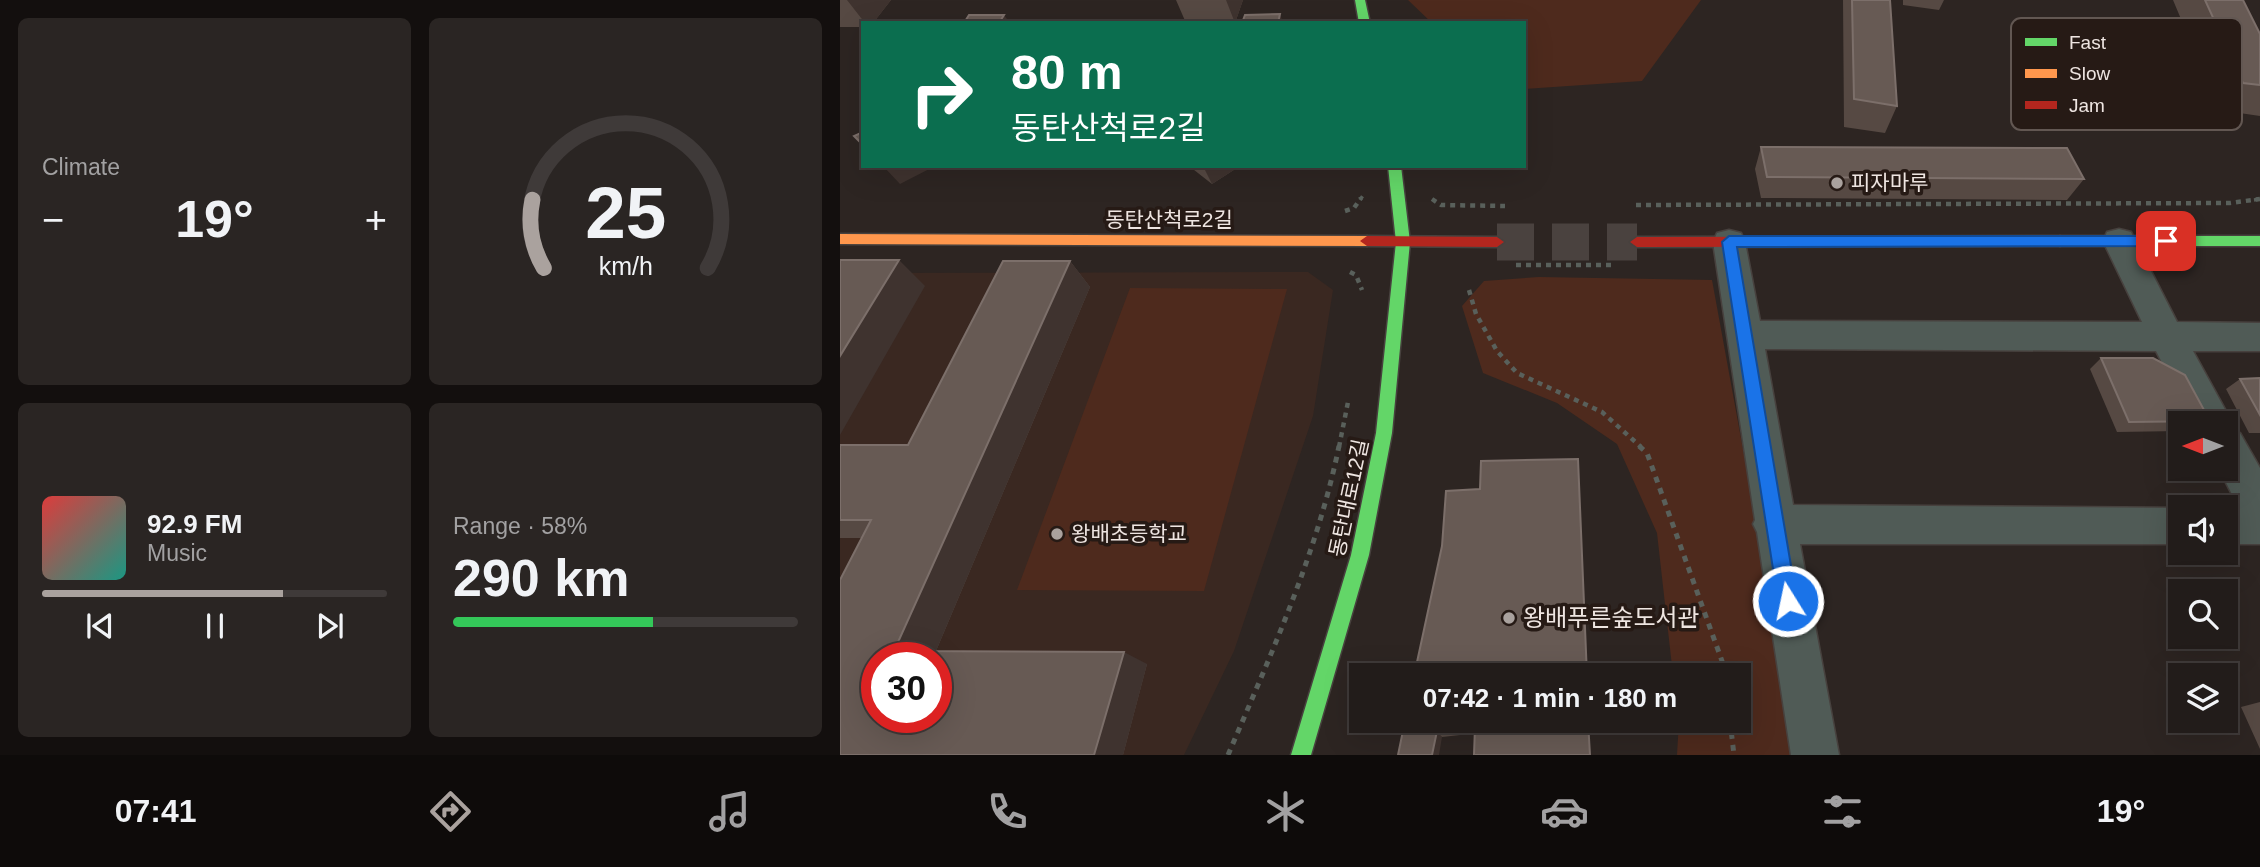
<!DOCTYPE html>
<meta charset="utf-8">
<style>
body{margin:0;font-family:Arial,"Noto Sans KR",sans-serif;background:#2a2523;color:#f1f3f6;height:100vh;display:flex;flex-direction:column;font-size:26px;white-space:nowrap}
*{box-sizing:border-box;margin:0}
p{font-size:23px;color:#a2a1a2}
.icon{flex:none;width:38px;height:38px;fill:none;stroke:currentColor;stroke-width:2;stroke-linecap:round;stroke-linejoin:round}
.map{position:relative;flex:1;overflow:hidden}
.side{display:flex;flex-direction:column;gap:18px;padding:18px;background:#130f0e;width:840px}
.side>*{flex:none}
.top-card{position:absolute;left:21px;top:21px;width:665px;height:147px;border-radius:0px;box-shadow:0 7px 28px #0002,0 0 0 2px #3f3a39;background:#0b6e4f;color:#fff;overflow:hidden}
.needle{width:46px;rotate:270deg}
.controls{position:absolute;left:1328px;top:411px;display:grid;gap:14px}
.controls a{display:grid;place-items:center;width:70px;height:70px;border-radius:0px;background:#221c1a;box-shadow:0 7px 28px #0002,0 0 0 2px #3f3a39;font-size:35px}
.speed{position:absolute;left:21px;top:642px;display:flex;gap:14px;font-size:35px;font-weight:700;text-align:center}
.speed>*{display:grid;place-content:center;width:91px;height:91px;border-radius:50%;background:#221c1a;box-shadow:0 7px 28px #0002,0 0 0 2px #3f3a39;line-height:1}
.speed .limit{border:10px solid #d22;background:#fff;color:#111}
.pin{position:absolute;display:grid;place-items:center;width:60px;height:60px;color:#fff;margin:-30px;border-radius:14px;box-shadow:0 4px 10px #0006}
.me{position:absolute;width:77px;margin:-38px;rotate:350deg;stroke-linejoin:round;filter:drop-shadow(0 0 5px #0008)}
.turn{display:flex;align-items:center;gap:24px;height:147px;padding:0 35px;font-size:32px}
.turn .icon{width:91px;height:91px;stroke-width:2.5}
.turn b{display:block;font-size:49px;line-height:60px}
.big{font-size:52px;font-weight:700;line-height:1.1}
.side .widget{flex:1;display:flex;flex-direction:column;justify-content:center;gap:10px;min-width:0;padding:0 24px;border-radius:10px;background:#2a2523}
.side .dial{align-items:center;gap:0}
.dial svg{height:182px;overflow:visible;fill:none;stroke:#3f3a39;stroke-width:7;stroke-linecap:round;text-anchor:middle}
.dial text{fill:#f1f3f6;stroke:none}
.song{display:flex;align-items:center;gap:21px}
.cover{width:84px;height:84px;border-radius:10px;background:linear-gradient(135deg,hsl(0 70% 55%),hsl(170 70% 35%))}
.played{height:7px;border-radius:4px;background:linear-gradient(90deg,#aaa29e 70%,#3f3a39 70%)}
.keys{display:flex;justify-content:space-around;direction:ltr}
.heat{display:flex;justify-content:space-between;align-items:center;font-size:38px;direction:ltr}
.charge{height:10px;border-radius:5px;background:linear-gradient(90deg,#34c759 58%,#3f3a39 0)}
.side .tiles{flex:1;display:grid;gap:18px;grid-template-columns:repeat(2,1fr)}
.trip{position:absolute;left:509px;top:663px;width:402px;height:70px;border-radius:0px;background:#221c1a;box-shadow:0 7px 28px #0002,0 0 0 2px #3f3a39;font-weight:700;line-height:70px;text-align:center}
.tab-bar{display:flex;height:112px;justify-content:space-around;align-items:center;background:#0e0b0a;color:#a2a1a2}
.tab-bar .icon{width:49px;height:49px}
.tab-bar .active{color:#aaa29e}
.tab-bar b{font-size:32px;color:#f1f3f6}
main{display:flex;flex:1;min-height:0}
.map>svg:first-child{display:block}
</style>
<main>
<section class="side">
<div class="tiles">
<div class="widget"><p>Climate</p>
<div class="heat"><a>−</a><b class="big">19°</b><a>+</a></div>
</div>
<div class="widget dial"><svg viewBox="0 0 100 80">
<path d="M14 69A42 42 0 1 1 86 69"/>
<path d="M14 69A42 42 0 0 1 9 39" stroke="#aaa29e"/>
<text x="50" y="56" font-size="32" font-weight="700">25</text>
<text x="50" y="72" font-size="11">km/h</text>
</svg></div>
<div class="widget">
<div class="song"><i class="cover"></i><div><b>92.9 FM</b><p>Music</p></div></div>
<div class="played"></div>
<div class="keys"><svg class="icon" aria-label="previous" viewBox="0 0 24 24"><path d="M18 5L8 12l10 7zM5 5v14"/></svg><svg class="icon" aria-label="pause" viewBox="0 0 24 24"><path d="M8 5v14M16 5v14"/></svg><svg class="icon" aria-label="next" viewBox="0 0 24 24"><path d="M6 5l10 7-10 7zM19 5v14"/></svg></div>
</div>
<div class="widget"><p>Range · 58%</p><b class="big">290 km</b><div class="charge"></div></div>
</div>
</section>
<div class="map">
<svg width="1420" height="755" viewBox="0 0 1420 755">
<rect width="100%" height="100%" fill="#2d2522"/>
<!-- built -->
<path fill="#3a2821" fill-rule="evenodd" d="M 468,272 L 493,290 L 473,416 L 394,651 L 344,755 L 0,755 L 0,279 L 4,273 ZM 37,658 L 96,658 L 96,718 L 37,718 Z"/>
<!-- green -->
<path fill="#4e2a1d" d="M 568,0 L 861,0 L 802,81 L 684,89 L 684,23 L 592,23 Z
M 699,277 L 872,280 L 959,755 L 837,755 L 839,721 L 900,721 L 900,676 L 833,675 L 817,533 L 777,444 L 717,403 L 643,373 L 622,306 L 644,281 Z
M 290,288 L 447,289 L 364,591 L 177,590 Z"/>
<g fill="none" stroke-linecap="round" stroke-linejoin="round">
<!-- secondary-tunnel -->
<path stroke="#4a423f" stroke-width="37" stroke-dasharray="37 18" stroke-linecap="butt" d="M 657,242 L 797,242"/>
<!-- street casing -->
<g stroke="#47413e" stroke-width="3">
<path id="street" d="M 1279,229 L 1291,232 L 1337,322 L 1420,323 L 1420,351 L 1353,351 L 1393,424 L 1391,429 L 1400,433 L 1420,468 L 1420,544 L 1386,544 L 1386,508 L 1381,508 L 1398,506 L 1379,469 L 1386,469 L 1386,424 L 1354,424 L 1316,351 L 925,349 L 953,505 L 1345,508 L 1340,508 L 1340,544 L 960,544 L 999,755 L 951,755 L 917,532 L 913,524 L 915,520 L 873,242 L 877,233 L 889,230 L 901,233 L 905,242 L 920,321 L 1302,322 L 1263,241 L 1267,232 Z"/>
</g>
<!-- fast casing -->
<g stroke="#47413e" stroke-width="3">
<path id="fast" d="M 515,0 L 525,0 L 530,23 L 519,23 Z
M 548,166 L 561,166 L 570,242 L 552,433 L 529,555 L 471,755 L 451,755 L 511,555 L 536,433 L 556,242 Z
M 1220,236 L 1420,236 L 1420,246 L 1220,246 L 1213,241 Z"/>
</g>
<!-- slow casing -->
<g stroke="#47413e" stroke-width="3">
<path id="slow" d="M 0,234 L 527,236 L 534,241 L 527,246 L 0,244 Z"/>
</g>
<!-- jam casing -->
<g stroke="#47413e" stroke-width="3">
<path id="jam" d="M 527,236 L 657,237 L 664,242 L 657,247 L 527,246 L 520,241 Z
M 1220,236 L 1227,241 L 1220,246 L 797,247 L 790,242 L 797,237 Z"/>
</g>
<!-- path-far2 -->
<path stroke="#59605b" stroke-width="3.5" stroke-dasharray="4.5 4.5" stroke-linecap="butt" d="M 520,200 L 524,194
M 1414,200 L 1420,199"/>
<!-- path-far1 -->
<path stroke="#59605b" stroke-width="4.5" stroke-dasharray="5 5" stroke-linecap="butt" d="M 592,199 L 601,205 L 665,206
M 796,205 L 1390,203 L 1420,199
M 505,211 L 514,208 L 521,198
M 676,265 L 776,265
M 510,272 L 516,275 L 522,290
M 629,290 L 636,314 L 657,351 L 677,373 L 762,412 L 801,447
M 499,447 L 508,402"/>
<!-- path -->
<path stroke="#59605b" stroke-width="5" stroke-dasharray="6 6" stroke-linecap="butt" d="M 799,446 L 807,453 L 882,661 L 884,676
M 890,721 L 894,755
M 388,755 C 431,654 477,554 499,446"/>
<!-- street -->
<use href="#street" fill="#505b56" fill-rule="evenodd"/>
<!-- fast -->
<use href="#fast" fill="#63d668" fill-rule="evenodd"/>
<!-- slow -->
<use href="#slow" fill="#ff974d" fill-rule="evenodd"/>
<!-- jam -->
<use href="#jam" fill="#b3261e" fill-rule="evenodd"/>
</g>
<!-- wall -->
<path fill="#564943" d="M 0,0 L 51,0 L 33,23 L 23,23 L 23,27 L 0,27 Z
M 336,0 L 403,0 L 395,23 L 346,23 Z
M 1003,0 L 1050,0 L 1057,106 L 1045,133 L 1004,127 Z
M 1063,0 L 1104,0 L 1099,10 L 1063,5 Z
M 1333,0 L 1403,0 L 1420,85 L 1420,116 L 1379,110 Z
M 921,147 L 1244,179 L 1227,200 L 921,198 L 915,169 Z
M 349,166 L 400,166 L 372,184 Z
M 230,261 L 250,287 L 96,651 L 307,664 L 283,755 L 0,755 L 21,538 L 0,538 L 0,445 L 68,445 Z
M 1261,358 L 1370,421 L 1367,424 L 1340,424 L 1340,431 L 1277,432 L 1250,369 Z
M 1420,378 L 1420,433 L 1409,433 L 1386,389 L 1400,379 Z
M 1420,702 L 1420,749 L 1401,707 Z
M 565,721 L 748,721 L 602,737 Z"/>
<!-- shaded-wall -->
<path fill="#3f332f" d="M 7,0 L 51,0 L 33,23 L 25,23 Z
M 386,0 L 403,0 L 395,23 Z
M 440,14 L 443,23 L 438,23 Z
M 164,15 L 170,23 L 159,23 Z
M 43,166 L 95,166 L 60,184 Z
M 363,166 L 400,166 L 372,184 Z
M 59,260 L 85,286 L 0,435 L 0,356 Z
M 230,261 L 250,287 L 93,658 L 54,651 Z
M 284,652 L 307,664 L 283,755 L 254,755 Z
M 597,731 L 602,737 L 599,755 L 592,755 Z"/>
<!-- building -->
<path fill="#675a54" stroke="#7c6f6a" stroke-width="2" fill-rule="evenodd" d="M 1012,0 L 1050,0 L 1057,106 L 1014,99 Z
M 1365,0 L 1403,0 L 1420,34 L 1420,85 L 1403,83 Z
M 440,14 L 438,23 L 402,23 L 405,15 Z
M 129,15 L 164,15 L 159,23 L 124,23 Z
M 23,132 L 23,145 L 14,136 Z
M 921,147 L 1227,148 L 1244,179 L 927,177 Z
M 0,260 L 59,260 L 0,356 Z
M 163,261 L 230,261 L 54,651 L 284,652 L 254,755 L 0,755 L 0,580 L 31,520 L 0,520 L 0,445 L 68,445 ZM 37,658 L 96,658 L 96,718 L 37,718 Z
M 1261,358 L 1313,358 L 1345,375 L 1370,421 L 1289,422 Z
M 1420,378 L 1420,415 L 1400,379 Z
M 738,459 L 747,676 L 574,676 L 602,546 L 606,491 L 640,489 L 641,461 Z
M 565,721 L 748,721 L 750,755 L 634,755 L 635,727 L 597,731 L 592,755 L 558,755 Z"/>
<!-- route -->
<path fill="#1a73e8" stroke="#114b97" stroke-width="2" d="M 889,236 L 1326,236 L 1333,241 L 1326,246 L 897,247 L 957,601 L 954,608 L 948,611 L 941,608 L 938,601 L 882,242 Z"/>
<!-- markers -->
<g fill="#aaa29e" stroke="#261a15" stroke-width="2.5">
<circle cx="997" cy="183" r="7"/>
<circle cx="217" cy="534" r="7"/>
<circle cx="669" cy="618" r="7"/>
</g>
<g text-anchor="middle" stroke-width="7" stroke-linejoin="round" paint-order="stroke">
<!-- poi labels -->
<g font-size="21" fill="#eee5e1" stroke="#261a15" text-anchor="start">
<text x="1011" y="190">피자마루</text>
<text x="231" y="541">왕배초등학교</text>
</g>
<!-- street labels -->
<g font-size="21" fill="#eee5e1" stroke="#261a15">
<text x="329" y="227">동탄산척로2길</text>
<text transform="translate(509 498) rotate(-78)" y="7">동탄대로12길</text>
</g>
<!-- near-poi labels -->
<g font-size="24" fill="#eee5e1" stroke="#261a15" text-anchor="start">
<text x="683" y="626">왕배푸른숲도서관</text>
</g>
</g>
<!-- legend -->
<rect x="1171" y="18" width="231" height="112" rx="10" fill="#261a15" stroke="#625752" stroke-width="2"/>
<rect x="1185" y="38" width="32" height="8" fill="#63d668"/>
<rect x="1185" y="69" width="32" height="9" fill="#ff974d"/>
<rect x="1185" y="101" width="32" height="8" fill="#b3261e"/>
<g font-size="19" fill="#eee5e1">
<text x="1229" y="49">Fast</text>
<text x="1229" y="80">Slow</text>
<text x="1229" y="112">Jam</text>
</g>
</svg>
<div class="controls">
<a><svg class="needle" viewBox="-14 -14 28 28"><path d="M0-13l5 13h-10z" fill="#e53935"/><path d="M0 13l5-13h-10z" fill="#a2a1a2"/></svg></a>
<a><svg class="icon" aria-label="sound" viewBox="0 0 24 24"><path d="M4 9h4l5-4v14l-5-4H4zM17 9q2 3 0 6"/></svg></a>
<a><svg class="icon" aria-label="search" viewBox="0 0 24 24"><circle cx="10" cy="10" r="6"/><path d="M15 15l6 6"/></svg></a>
<a><svg class="icon" aria-label="layers" viewBox="0 0 24 24"><path d="M12 4l9 5-9 5-9-5zM3 14l9 5 9-5"/></svg></a>
</div>
<div class="speed"><div class="limit">30</div></div>
<div class="pin" style="left:1326px;top:241px;background:#d93025"><svg class="icon" aria-label="arrive" viewBox="0 0 24 24"><path d="M6 21V4h12l-3 4 3 4H6"/></svg></div>
<svg class="me" style="left:948px;top:601px" viewBox="-20 -20 40 40"><circle r="17" fill="#1a73e8" stroke="#fff" stroke-width="3"/><path d="M0-11L8 9 0 5-8 9z" fill="#fff"/></svg>
<div class="trip">07:42 · 1 min · 180 m</div>
<div class="top-card">
<div class="turn"><svg class="icon" aria-label="right" viewBox="0 0 24 24"><path d="M7 20v-9h11M14 6l5 5-5 5"/></svg><div><b>80 m</b>동탄산척로2길</div></div>
</div>
</div>
</main>
<nav class="tab-bar">
<b>07:41</b>
<svg class="icon active" aria-label="directions" viewBox="0 0 24 24"><path d="M12 3l9 9-9 9-9-9zM9 14v-3h6M13 9l2 2-2 2"/></svg>
<svg class="icon" aria-label="music" viewBox="0 0 24 24"><path d="M9 18V5l10-2v13"/><circle cx="6" cy="18" r="3"/><circle cx="16" cy="16" r="3"/></svg>
<svg class="icon" aria-label="phone" viewBox="0 0 24 24"><path d="M5 4h4l2 5-3 2q2 4 5 5l2-3 5 2v4C11 20 4 13 5 4z"/></svg>
<svg class="icon" aria-label="climate" viewBox="0 0 24 24"><path d="M12 3v18M4 7l16 10M4 17L20 7"/></svg>
<svg class="icon" aria-label="car" viewBox="0 0 24 24"><path d="M5 17H2v-5l4-1 3-4h7l3 4 3 1v5h-3M9 17h6M6 11h13"/><circle cx="7" cy="17" r="2"/><circle cx="17" cy="17" r="2"/></svg>
<svg class="icon" aria-label="filters" viewBox="0 0 24 24"><path d="M4 7h16M4 17h16"/><circle cx="9" cy="7" r="2"/><circle cx="15" cy="17" r="2"/></svg>
<b>19°</b>
</nav>
